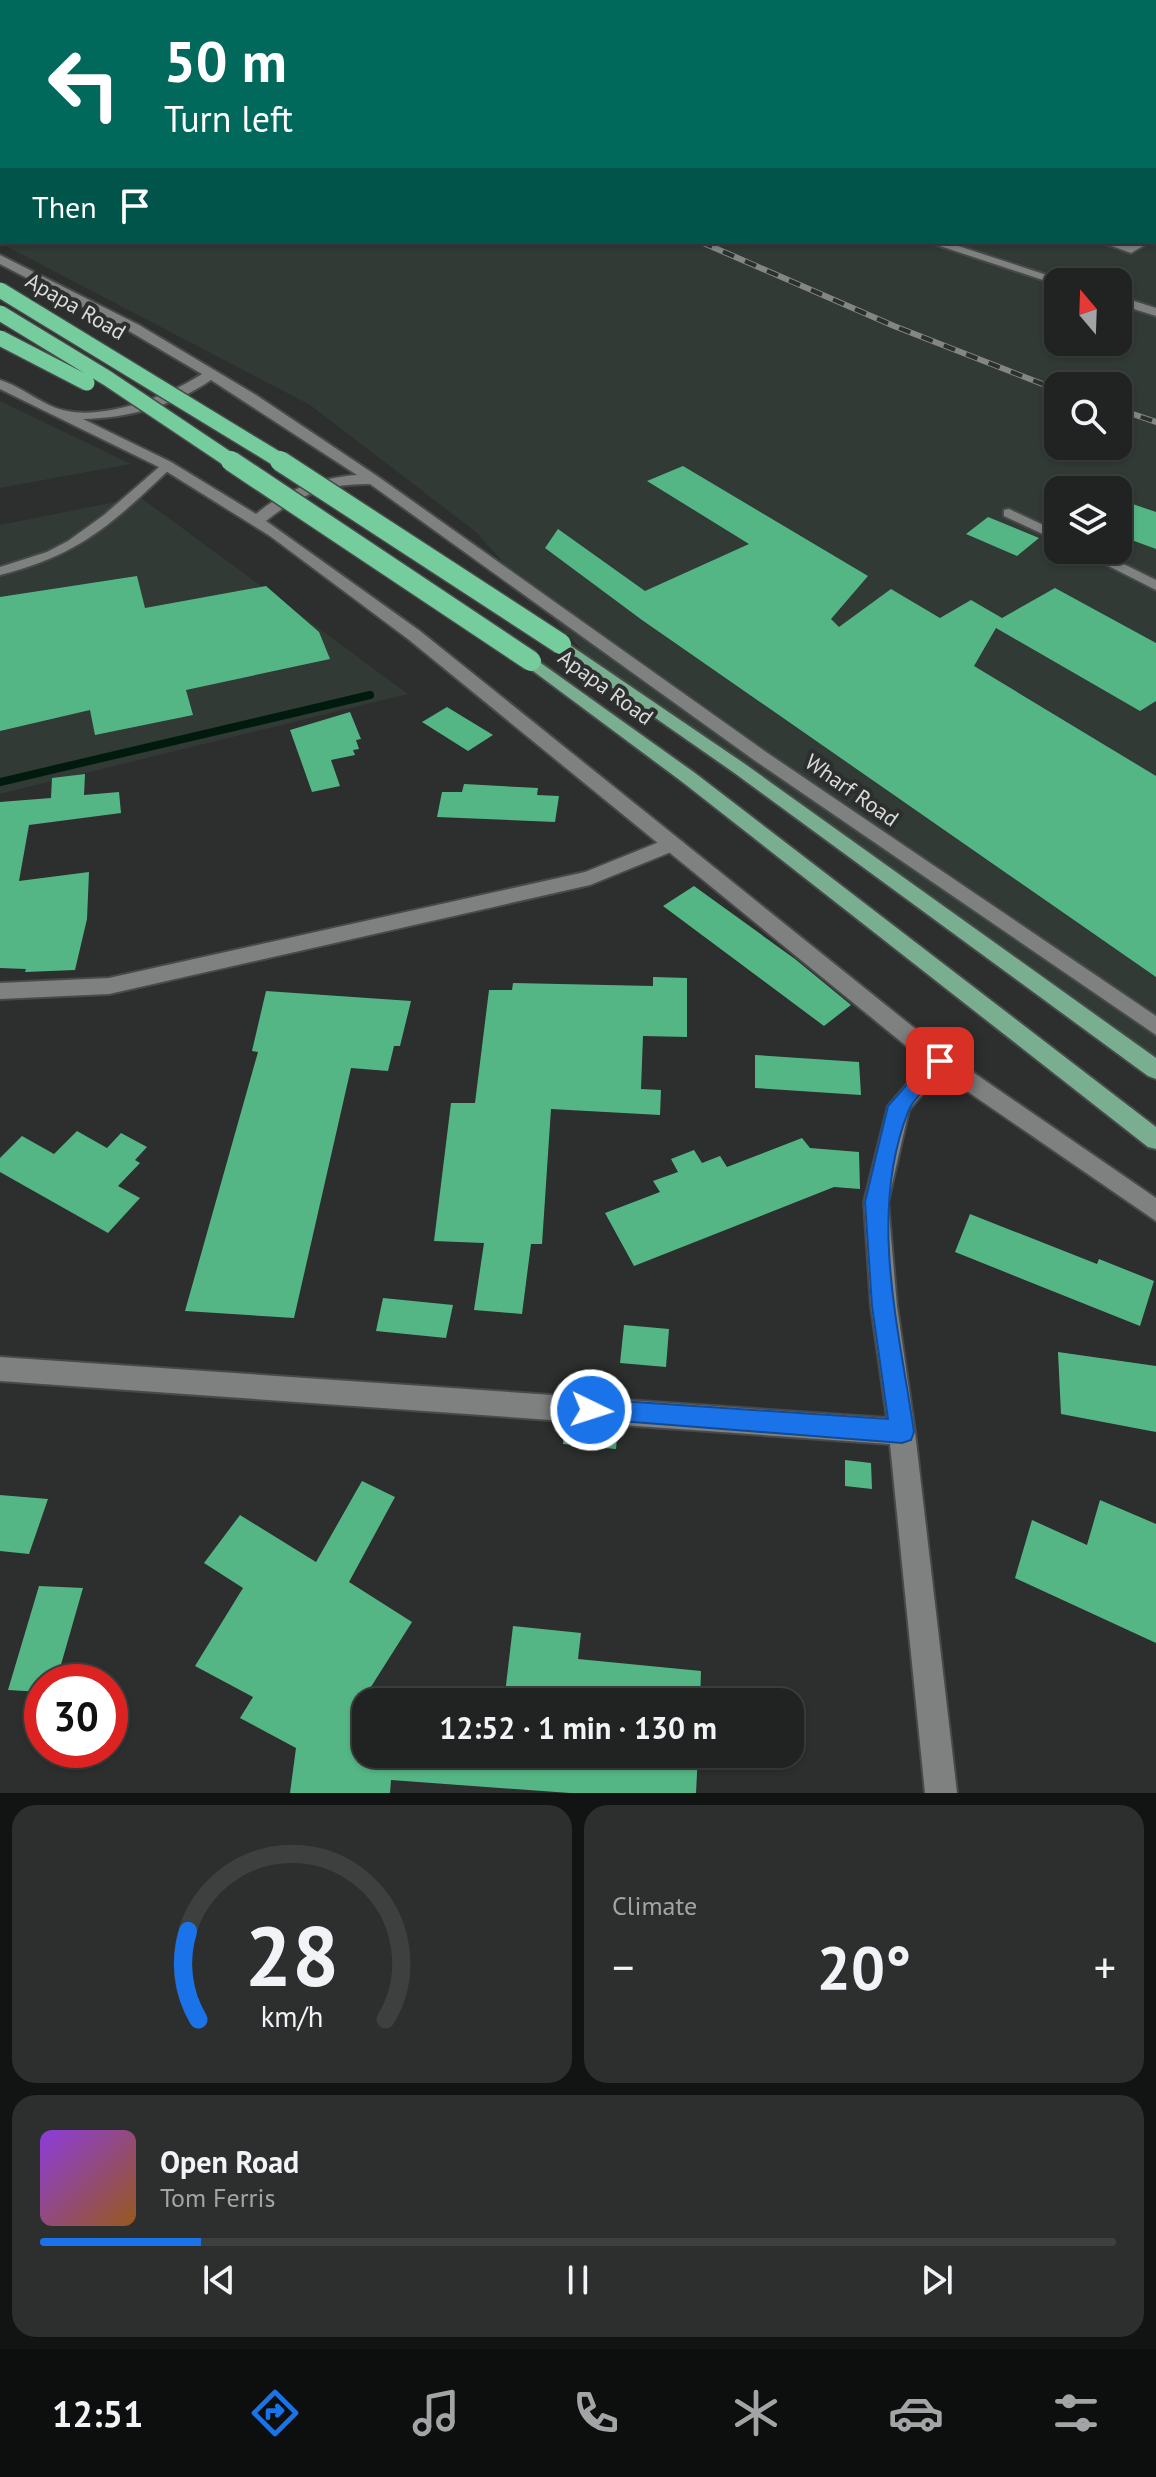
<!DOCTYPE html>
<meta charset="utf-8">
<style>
body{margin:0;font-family:"PT Sans",sans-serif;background:#2d2f2f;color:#f1f3f6;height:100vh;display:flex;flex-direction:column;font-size:30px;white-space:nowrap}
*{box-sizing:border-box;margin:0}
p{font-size:26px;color:#a2a4a5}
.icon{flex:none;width:44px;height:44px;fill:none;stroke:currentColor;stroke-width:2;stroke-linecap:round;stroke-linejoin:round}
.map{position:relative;height:1793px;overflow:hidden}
.sheet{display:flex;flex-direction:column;gap:12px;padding:12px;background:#121313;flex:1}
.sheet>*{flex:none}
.top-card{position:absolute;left:0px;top:0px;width:1156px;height:244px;box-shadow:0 2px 6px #0004,0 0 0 2px #3e4040;background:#00695c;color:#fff;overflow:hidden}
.needle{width:52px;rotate:341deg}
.buttons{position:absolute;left:1044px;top:268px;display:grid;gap:16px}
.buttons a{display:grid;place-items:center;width:88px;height:88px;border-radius:16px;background:#212322;box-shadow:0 2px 6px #0004,0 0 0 2px #3e4040;font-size:40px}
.speed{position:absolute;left:24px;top:1664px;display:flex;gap:16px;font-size:40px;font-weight:700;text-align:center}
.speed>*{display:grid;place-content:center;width:104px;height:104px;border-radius:50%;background:#212322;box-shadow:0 2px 6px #0004,0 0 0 2px #3e4040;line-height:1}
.speed .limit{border:12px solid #d22;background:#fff;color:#111}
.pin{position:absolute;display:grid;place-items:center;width:68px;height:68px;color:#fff;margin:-34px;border-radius:16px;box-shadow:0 4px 12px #0006}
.me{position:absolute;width:88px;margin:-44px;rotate:94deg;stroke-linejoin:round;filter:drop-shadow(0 0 6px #0008)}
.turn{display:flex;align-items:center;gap:28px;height:168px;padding:0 32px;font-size:36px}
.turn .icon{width:104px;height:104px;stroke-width:2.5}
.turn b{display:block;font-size:56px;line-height:68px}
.then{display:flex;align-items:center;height:76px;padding:0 32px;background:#0003;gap:16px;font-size:30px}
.big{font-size:60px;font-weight:800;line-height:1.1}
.sheet .card{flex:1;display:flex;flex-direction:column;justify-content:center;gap:12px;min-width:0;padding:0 28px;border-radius:24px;background:#2d2f2f}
.sheet .dial{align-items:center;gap:0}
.dial svg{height:208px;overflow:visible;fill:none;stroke:#3e4040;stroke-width:7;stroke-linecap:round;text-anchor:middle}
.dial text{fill:#f1f3f6;stroke:none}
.song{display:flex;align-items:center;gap:24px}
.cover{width:96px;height:96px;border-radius:12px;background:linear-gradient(135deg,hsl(270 70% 55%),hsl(30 70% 35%))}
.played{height:8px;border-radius:4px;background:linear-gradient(90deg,#1a73e8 15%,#3e4040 15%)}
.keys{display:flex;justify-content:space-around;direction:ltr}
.heat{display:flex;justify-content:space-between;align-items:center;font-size:44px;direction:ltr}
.sheet .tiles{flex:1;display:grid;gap:12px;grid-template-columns:1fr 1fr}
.card:last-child{grid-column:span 2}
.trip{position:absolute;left:352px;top:1688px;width:452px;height:80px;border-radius:24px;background:#212322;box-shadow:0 2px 6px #0004,0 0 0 2px #3e4040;font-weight:800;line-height:80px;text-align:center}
.tab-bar{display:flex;height:128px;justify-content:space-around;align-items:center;background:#0d0e0e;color:#a2a4a5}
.tab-bar .icon{width:56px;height:56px}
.tab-bar .on{color:#1a73e8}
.tab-bar b{font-size:36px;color:#f1f3f6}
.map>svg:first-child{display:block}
</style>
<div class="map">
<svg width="1156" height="1793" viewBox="0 0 1156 1793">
<rect width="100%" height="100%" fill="#2c2f2d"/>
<!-- built -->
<path fill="#313a35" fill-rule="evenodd" d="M 0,0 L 1156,0 L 1156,1064 L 601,672 L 476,532 L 310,405 L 0,243 L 2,99 L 2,242 L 1154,242 L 1154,2 L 2,5 ZM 1058,282 L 1118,282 L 1118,342 L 1058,342 ZM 1058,386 L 1118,386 L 1118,446 L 1058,446 ZM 1058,490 L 1118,490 L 1118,550 L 1058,550 Z
M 0,401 L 131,464 L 0,488 Z
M 140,497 L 408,694 L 0,794 L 0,525 Z"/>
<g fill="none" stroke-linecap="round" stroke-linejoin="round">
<!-- stream -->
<path stroke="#001b0d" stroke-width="8" d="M 0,782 L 370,695"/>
</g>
<!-- building -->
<path fill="#55b685" d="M 683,466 L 868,576 L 831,619 L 839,627 L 891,589 L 940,618 L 971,600 L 1002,618 L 1055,588 L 1156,643 L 1156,701 L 1140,711 L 996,628 L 974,666 L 1156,776 L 1156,977 L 642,620 L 545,548 L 558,529 L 645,591 L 749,544 L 647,481 Z
M 1118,499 L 1156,512 L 1156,549 L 1118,535 Z
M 988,517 L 1039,538 L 1017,556 L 966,534 Z
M 137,576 L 145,608 L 266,586 L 319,632 L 330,659 L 186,690 L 193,715 L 95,735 L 90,710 L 0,731 L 0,597 Z
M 447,707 L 493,735 L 468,751 L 422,722 Z
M 350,712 L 361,739 L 356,740 L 359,749 L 353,750 L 355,755 L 331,760 L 340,786 L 312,792 L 290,730 Z
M 85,774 L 84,795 L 119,792 L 121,813 L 29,825 L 19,881 L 89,872 L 87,919 L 75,970 L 25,972 L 26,969 L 0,968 L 0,802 L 51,798 L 52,778 Z
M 464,784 L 538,788 L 537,795 L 559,796 L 555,822 L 437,817 L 442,792 L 462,792 Z
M 694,886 L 795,959 L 851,1005 L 824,1026 L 663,906 Z
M 653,977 L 687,978 L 687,1037 L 643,1036 L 641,1089 L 661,1090 L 660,1115 L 551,1109 L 542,1244 L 531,1244 L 522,1314 L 474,1310 L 484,1243 L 434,1241 L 451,1103 L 475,1103 L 489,990 L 512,990 L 513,983 L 653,986 Z
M 266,991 L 411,1001 L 400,1046 L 394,1046 L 388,1071 L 351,1068 L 294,1318 L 185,1311 L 258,1052 L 252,1051 Z
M 755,1055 L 859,1062 L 861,1095 L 755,1088 Z
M 77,1131 L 107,1148 L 121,1133 L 147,1147 L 135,1160 L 140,1163 L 118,1186 L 140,1198 L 108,1233 L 0,1172 L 0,1158 L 22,1136 L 54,1154 Z
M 802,1138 L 810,1148 L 859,1152 L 860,1189 L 834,1187 L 634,1266 L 605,1213 L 660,1192 L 653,1181 L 678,1172 L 671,1159 L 694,1150 L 702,1163 L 720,1156 L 727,1167 Z
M 970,1214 L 1097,1264 L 1099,1259 L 1154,1281 L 1140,1326 L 955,1252 Z
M 383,1298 L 453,1305 L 446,1338 L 376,1331 Z
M 624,1325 L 669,1329 L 666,1367 L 620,1363 Z
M 1058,1352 L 1156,1366 L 1156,1432 L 1061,1414 Z
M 565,1424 L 618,1428 L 616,1449 L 563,1444 Z
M 845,1460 L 871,1463 L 872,1489 L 845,1486 Z
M 362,1481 L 395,1497 L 349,1582 L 412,1622 L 362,1701 L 366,1701 L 366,1754 L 698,1754 L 696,1793 L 570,1793 L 391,1780 L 390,1793 L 290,1793 L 296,1748 L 240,1718 L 253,1697 L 195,1666 L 243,1588 L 204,1563 L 240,1515 L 316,1562 Z
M 0,1495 L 48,1499 L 29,1554 L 0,1551 Z
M 1100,1500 L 1156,1524 L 1156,1643 L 1015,1578 L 1032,1520 L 1087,1545 Z
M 39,1586 L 83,1588 L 56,1682 L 42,1682 L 42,1692 L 8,1690 Z
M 513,1626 L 581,1633 L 578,1659 L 701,1671 L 700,1702 L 504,1702 Z"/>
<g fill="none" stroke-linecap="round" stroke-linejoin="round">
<!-- service casing -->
<g stroke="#484a49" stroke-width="4">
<path id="service" d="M 1154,35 L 1156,35 L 1156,39 L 1154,39 Z
M 1154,228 L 1156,228 L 1156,235 L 1154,235 Z
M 1101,242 L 1117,242 L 1130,246 L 1137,242 L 1150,242 L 1131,253 Z
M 166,461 L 173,465 L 171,468 C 113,523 80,555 0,575 L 0,567 L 47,552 L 68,541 L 104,515 Z
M 1009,509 L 1058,532 L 1058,541 L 1004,516 L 1004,510 Z
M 1077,550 L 1095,550 L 1156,580 L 1156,590 Z"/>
</g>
<!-- minor casing -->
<g stroke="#484a49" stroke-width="4">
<path id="minor" d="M 211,0 L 223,0 L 224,2 L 212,2 Z
M 928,242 L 946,242 L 1068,282 L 1058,285 Z
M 1118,296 L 1156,308 L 1156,316 L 1118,304 Z
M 674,836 L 684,843 L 681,848 L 590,885 L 109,994 L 0,999 L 0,983 L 109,978 L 585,872 Z
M 940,1052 L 948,1055 L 951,1061 L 909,1110 L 888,1202 L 897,1306 L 915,1432 L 957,1793 L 925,1793 L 890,1444 L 0,1381 L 0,1357 L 887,1418 L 871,1306 L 864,1202 L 888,1106 L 932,1055 Z"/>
</g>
<!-- tertiary casing -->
<g stroke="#484a49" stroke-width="4">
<path id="tertiary" d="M 0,255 L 139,325 L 256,395 L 380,478 L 766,752 L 1156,1016 L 1156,1035 L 754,760 L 370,484 C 330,483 297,495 266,521 L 420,631 L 948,1055 L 1156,1198 L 1156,1221 L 932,1067 L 408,639 L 270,536 L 161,468 L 0,389 L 0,380 C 23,387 44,407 67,411 C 106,419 169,396 202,374 L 129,331 L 0,264 ZM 211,380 L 357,475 C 318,478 285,490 256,514 L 171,462 L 83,419 C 128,418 173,406 211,380 Z"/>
</g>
<!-- primary casing -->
<g stroke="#484a49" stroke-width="4">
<path id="primary" d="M 0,20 L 2,21 L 2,28 L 0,27 Z
M 2,70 L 2,77 L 0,78 L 0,71 Z
M 561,639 L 745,764 L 1156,1058 L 1156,1079 L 1148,1076 L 733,772 L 555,648 L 555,640 Z
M 531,656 L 695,773 L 1156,1127 L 1156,1149 L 1148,1147 L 681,781 L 525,665 L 525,657 Z"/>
</g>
<!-- service -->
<use href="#service" fill="#7e817f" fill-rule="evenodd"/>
<!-- minor -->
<use href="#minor" fill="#7e817f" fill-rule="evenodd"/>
<!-- tertiary -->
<use href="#tertiary" fill="#7e817f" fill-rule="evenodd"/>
<!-- primary -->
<use href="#primary" fill="#79ae91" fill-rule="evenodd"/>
<!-- rail-far1 casing -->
<g stroke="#838684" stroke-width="4">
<path id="rail-far1" d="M 132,0 L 136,2
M 170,0 L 175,2"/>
</g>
<!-- rail casing -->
<g stroke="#838684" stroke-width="6">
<path id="rail" d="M 701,242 L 894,326 L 1058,390
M 1118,409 L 1156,422"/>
</g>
<!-- rail-far1 -->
<use href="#rail-far1" stroke="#2c2f2d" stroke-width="3" stroke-dasharray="9" stroke-linecap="butt"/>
<!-- rail -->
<use href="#rail" stroke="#2c2f2d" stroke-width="4" stroke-dasharray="12" stroke-linecap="butt"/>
<!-- motorway-bridge-far1 casing -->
<g stroke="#484a49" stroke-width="18" stroke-linecap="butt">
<path id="motorway-bridge-far1" d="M 0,290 L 284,463
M 0,313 L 107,378 L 234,463
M 0,338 L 87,383"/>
</g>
<!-- motorway-bridge casing -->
<g stroke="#484a49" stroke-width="23" stroke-linecap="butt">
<path id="motorway-bridge" d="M 231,461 L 531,661
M 280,461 L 561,644"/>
</g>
<!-- motorway-bridge-far1 -->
<use href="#motorway-bridge-far1" stroke="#75cc9d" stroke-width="15"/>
<!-- motorway-bridge -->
<use href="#motorway-bridge" stroke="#75cc9d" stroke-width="20"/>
</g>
<!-- route -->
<path fill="#1a73e8" stroke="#114b97" stroke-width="2" d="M 940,1053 L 950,1061 C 940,1080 915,1093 908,1112 C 868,1214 899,1328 914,1432 L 911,1440 L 902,1443 L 582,1418 L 579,1410 L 582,1402 L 591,1399 L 888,1419 L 872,1306 L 865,1202 L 888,1106 L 933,1055 Z"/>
<g text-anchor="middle" stroke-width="8" stroke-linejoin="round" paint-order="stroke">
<!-- street labels -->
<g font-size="22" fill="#d9dbda" stroke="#2c2f2d">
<text transform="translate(76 306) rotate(30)" y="8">Apapa Road</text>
<text transform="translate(606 687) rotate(36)" y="8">Apapa Road</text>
<text transform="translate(852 790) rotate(35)" y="8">Wharf Road</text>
</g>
</g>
</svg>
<div class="buttons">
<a><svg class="needle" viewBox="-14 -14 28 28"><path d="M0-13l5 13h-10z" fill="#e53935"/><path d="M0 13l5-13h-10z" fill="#a2a4a5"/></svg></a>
<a><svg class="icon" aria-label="search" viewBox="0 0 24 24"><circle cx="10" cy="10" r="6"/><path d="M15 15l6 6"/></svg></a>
<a><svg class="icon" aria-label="layers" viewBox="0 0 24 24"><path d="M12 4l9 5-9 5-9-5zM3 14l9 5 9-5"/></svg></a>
</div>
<div class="speed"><div class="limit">30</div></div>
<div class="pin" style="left:940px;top:1061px;background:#d93025"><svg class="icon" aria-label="arrive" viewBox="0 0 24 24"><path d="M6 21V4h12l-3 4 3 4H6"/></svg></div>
<svg class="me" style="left:591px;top:1410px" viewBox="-20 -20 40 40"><circle r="17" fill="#1a73e8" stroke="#fff" stroke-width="3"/><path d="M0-11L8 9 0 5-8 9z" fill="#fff"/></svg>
<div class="trip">12:52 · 1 min · 130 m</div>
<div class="top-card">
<div class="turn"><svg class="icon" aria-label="left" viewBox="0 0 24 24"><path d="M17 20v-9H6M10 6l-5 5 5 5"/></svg><div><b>50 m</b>Turn left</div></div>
<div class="then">Then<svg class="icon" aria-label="arrive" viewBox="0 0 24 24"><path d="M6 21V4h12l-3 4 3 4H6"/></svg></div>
</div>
</div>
<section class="sheet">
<div class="tiles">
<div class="card dial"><svg viewBox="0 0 100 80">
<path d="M14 69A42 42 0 1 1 86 69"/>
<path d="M14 69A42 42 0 0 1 10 35" stroke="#1a73e8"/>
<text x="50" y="56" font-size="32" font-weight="700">28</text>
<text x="50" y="72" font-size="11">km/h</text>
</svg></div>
<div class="card"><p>Climate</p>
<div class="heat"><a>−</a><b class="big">20°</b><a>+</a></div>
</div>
<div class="card">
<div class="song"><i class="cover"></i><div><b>Open Road</b><p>Tom Ferris</p></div></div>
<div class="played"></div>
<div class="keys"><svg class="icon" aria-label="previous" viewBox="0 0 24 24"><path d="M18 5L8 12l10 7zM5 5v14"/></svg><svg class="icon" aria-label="pause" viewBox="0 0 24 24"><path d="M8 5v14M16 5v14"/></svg><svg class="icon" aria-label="next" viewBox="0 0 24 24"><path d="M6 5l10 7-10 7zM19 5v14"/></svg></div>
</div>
</div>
</section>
<nav class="tab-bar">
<b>12:51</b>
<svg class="icon on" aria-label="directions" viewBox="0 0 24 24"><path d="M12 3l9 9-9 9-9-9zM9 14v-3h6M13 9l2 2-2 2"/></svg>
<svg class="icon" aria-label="music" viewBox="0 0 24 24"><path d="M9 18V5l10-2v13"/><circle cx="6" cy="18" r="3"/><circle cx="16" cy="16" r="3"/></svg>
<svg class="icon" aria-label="phone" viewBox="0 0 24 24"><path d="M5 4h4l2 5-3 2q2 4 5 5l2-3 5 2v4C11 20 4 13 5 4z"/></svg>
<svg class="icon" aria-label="climate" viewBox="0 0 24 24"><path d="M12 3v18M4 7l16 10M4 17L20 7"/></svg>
<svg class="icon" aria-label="car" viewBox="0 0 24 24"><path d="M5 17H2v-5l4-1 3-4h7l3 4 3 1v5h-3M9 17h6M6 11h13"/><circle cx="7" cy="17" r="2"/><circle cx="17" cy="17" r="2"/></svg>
<svg class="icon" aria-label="filters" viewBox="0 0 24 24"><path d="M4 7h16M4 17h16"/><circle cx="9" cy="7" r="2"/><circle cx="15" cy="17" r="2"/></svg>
</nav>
